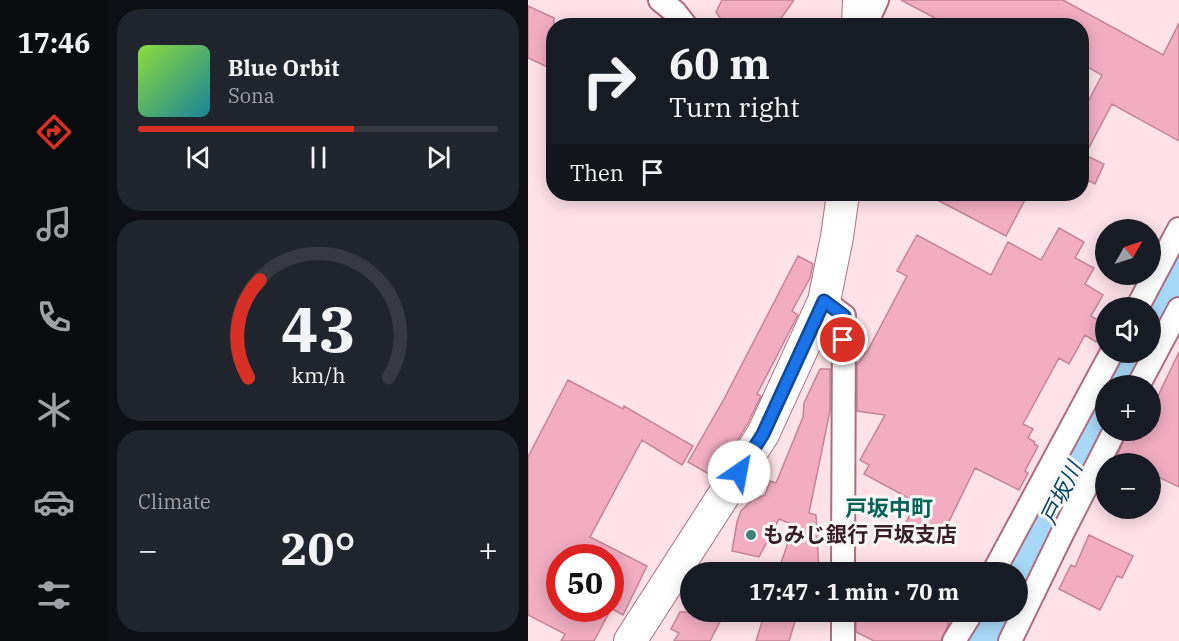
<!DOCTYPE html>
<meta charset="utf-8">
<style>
body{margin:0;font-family:"IBM Plex Serif","Noto Sans JP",serif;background:#20242c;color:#f1f3f6;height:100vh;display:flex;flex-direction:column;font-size:22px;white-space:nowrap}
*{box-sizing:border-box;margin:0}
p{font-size:20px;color:#9ea1a6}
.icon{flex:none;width:33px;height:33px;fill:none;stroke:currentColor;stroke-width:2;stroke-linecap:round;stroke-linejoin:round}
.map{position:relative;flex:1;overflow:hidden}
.panel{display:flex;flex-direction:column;gap:9px;padding:9px;background:#0d0f14;width:420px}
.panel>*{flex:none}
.hud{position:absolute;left:18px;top:18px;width:543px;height:183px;border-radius:24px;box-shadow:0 3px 15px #0003;background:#171b24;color:#f1f3f6;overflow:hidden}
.needle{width:39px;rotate:51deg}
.tools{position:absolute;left:567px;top:219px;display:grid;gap:12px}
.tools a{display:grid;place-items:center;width:66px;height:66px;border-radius:50%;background:#171b24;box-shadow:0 3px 15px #0003;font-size:30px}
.speed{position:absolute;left:18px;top:544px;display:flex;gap:12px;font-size:30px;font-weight:700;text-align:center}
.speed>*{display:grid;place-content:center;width:78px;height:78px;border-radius:50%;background:#171b24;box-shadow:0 3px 15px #0003;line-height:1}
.speed .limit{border:9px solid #d22;background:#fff;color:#111}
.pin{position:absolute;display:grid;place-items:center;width:51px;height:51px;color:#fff;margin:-26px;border:3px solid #fff;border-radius:50%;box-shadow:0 2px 6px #0007}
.me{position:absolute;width:66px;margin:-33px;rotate:33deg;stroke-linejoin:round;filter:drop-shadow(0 0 4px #0008)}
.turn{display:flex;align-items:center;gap:21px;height:126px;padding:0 24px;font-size:27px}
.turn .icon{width:78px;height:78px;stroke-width:2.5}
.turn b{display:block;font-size:42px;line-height:51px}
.then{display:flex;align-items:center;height:57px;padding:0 24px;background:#0003;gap:12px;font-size:22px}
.big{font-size:45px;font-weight:800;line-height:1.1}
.panel .card{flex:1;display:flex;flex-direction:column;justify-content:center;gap:9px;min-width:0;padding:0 21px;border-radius:24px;background:#20242c}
.panel .dial{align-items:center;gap:0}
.dial svg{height:156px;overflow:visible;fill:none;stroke:#363941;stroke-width:7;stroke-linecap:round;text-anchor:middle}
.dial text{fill:#f1f3f6;stroke:none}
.song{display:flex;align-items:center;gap:18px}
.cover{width:72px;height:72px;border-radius:9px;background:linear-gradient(135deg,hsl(90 70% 55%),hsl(190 70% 35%))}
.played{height:6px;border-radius:3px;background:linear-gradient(90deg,#d93025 60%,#363941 60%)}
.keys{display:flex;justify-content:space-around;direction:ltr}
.heat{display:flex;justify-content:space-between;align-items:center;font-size:33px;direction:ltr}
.trip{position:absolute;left:152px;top:562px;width:348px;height:60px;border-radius:30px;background:#171b24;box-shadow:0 3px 15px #0003;font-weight:800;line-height:60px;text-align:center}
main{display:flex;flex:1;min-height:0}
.dock{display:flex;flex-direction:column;width:108px;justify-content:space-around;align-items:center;background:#090b0e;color:#9ea1a6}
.dock .icon{width:42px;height:42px}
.dock .selected{color:#d93025}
.dock b{font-size:27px;color:#f1f3f6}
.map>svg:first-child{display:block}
</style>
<main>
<nav class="dock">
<b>17:46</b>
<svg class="icon selected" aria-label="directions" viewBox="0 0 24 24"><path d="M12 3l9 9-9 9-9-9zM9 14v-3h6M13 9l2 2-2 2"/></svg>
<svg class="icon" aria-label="music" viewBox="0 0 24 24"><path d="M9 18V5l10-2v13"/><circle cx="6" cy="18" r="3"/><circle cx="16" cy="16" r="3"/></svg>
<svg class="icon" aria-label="phone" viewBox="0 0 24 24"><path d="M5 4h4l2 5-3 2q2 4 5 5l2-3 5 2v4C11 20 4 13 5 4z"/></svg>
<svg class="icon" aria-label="climate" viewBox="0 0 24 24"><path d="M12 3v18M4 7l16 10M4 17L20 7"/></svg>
<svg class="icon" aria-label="car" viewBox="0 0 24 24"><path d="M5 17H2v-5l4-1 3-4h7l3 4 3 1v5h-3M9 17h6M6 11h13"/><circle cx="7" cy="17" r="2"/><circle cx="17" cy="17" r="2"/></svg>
<svg class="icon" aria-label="filters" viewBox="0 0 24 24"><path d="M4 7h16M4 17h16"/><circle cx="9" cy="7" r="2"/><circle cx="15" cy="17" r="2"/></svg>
</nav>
<section class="panel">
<div class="card">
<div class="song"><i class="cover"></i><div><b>Blue Orbit</b><p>Sona</p></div></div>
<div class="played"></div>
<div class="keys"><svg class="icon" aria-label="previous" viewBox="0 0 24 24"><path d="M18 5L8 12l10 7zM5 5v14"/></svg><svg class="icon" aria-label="pause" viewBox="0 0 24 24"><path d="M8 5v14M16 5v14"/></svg><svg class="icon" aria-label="next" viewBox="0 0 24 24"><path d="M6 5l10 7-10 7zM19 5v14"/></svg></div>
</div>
<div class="card dial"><svg viewBox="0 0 100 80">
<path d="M14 69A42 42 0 1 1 86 69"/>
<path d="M14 69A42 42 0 0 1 20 19" stroke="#d93025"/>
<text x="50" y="56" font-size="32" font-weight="700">43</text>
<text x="50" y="72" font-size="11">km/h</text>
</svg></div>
<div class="card"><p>Climate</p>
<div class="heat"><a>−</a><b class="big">20°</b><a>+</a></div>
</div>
</section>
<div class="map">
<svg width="651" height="641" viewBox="0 0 651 641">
<rect width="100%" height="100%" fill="#fee1e9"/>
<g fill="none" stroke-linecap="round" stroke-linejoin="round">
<!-- river -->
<path stroke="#a8d8f8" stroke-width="42" d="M 622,316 L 651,263
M 586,386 L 603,352
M 489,583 L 578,403
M 456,641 L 473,612"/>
</g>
<!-- building -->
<path fill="#f2adc3" stroke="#c48398" stroke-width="1.5" d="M 194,0 L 266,0 L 252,20 L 241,26 L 197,26 L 188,12 Z
M 373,0 L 535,0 L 635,55 L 651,23 L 651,141 L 584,104 L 557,155 L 576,164 L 567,184 L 554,177 L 554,113 L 574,75 L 554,64 L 554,26 L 422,26 Z
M 0,6 L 26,18 L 26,70 L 0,58 Z
M 398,194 L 500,194 L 478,236 Z
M 531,228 L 556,242 L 547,258 L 566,268 L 557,284 L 575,295 L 563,316 L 578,325 L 568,342 L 557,335 L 541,364 L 531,358 L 495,424 L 505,429 L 500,438 L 507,442 L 506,444 L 510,446 L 497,471 L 500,473 L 491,490 L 447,468 L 411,542 L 377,525 L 388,502 L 336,474 L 341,465 L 332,460 L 357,415 L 329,411 L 329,365 L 338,352 L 339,352 L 379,276 L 369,271 L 389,235 L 463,275 L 480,242 L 513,260 Z
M 270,256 L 285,264 L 282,278 L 264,311 L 270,315 L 229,394 L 233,396 L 219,425 L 186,477 L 160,462 L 196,399 Z
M 651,352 L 651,487 L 622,473 L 622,464 L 603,464 L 589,456 L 600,430 L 622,430 L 622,407 L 628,397 L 629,398 Z
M 292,369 L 302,369 L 302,411 L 281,513 L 288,515 L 291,573 L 253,563 L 266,525 L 251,519 L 231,557 L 204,551 L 209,522 L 213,511 L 223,501 L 237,495 L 242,481 L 248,483 L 275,417 L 276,403 Z
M 40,380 L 95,409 L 96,406 L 165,446 L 154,465 L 114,440 L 62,537 L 119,566 L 95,615 L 82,608 L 82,558 L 32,558 L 32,609 L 83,609 L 66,641 L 33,641 L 37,634 L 0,615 L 0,457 Z
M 561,535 L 605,556 L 594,578 L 589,576 L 572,610 L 531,589 L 543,565 L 547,567 Z
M 152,612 L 197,612 L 182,641 L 146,641 L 151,633 L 143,629 Z
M 237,612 L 270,612 L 261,641 L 228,641 Z
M 328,612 L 414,612 L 411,618 L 421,623 L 413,641 L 346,641 L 328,632 Z"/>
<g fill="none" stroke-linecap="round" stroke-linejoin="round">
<!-- street casing -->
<g stroke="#ad6e82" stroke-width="26">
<path id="street" d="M 132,0 L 147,12 L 158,26
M 337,26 L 349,0
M 296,301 L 316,316 L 315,573
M 609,308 L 651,229
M 610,386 L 651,309
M 465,573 L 584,352
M 315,641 L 315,612
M 426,641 L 444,612
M 482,641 L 533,536 L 587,430"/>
</g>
<!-- secondary casing -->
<g stroke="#ad6e82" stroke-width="34">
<path id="secondary" d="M 330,26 L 331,0
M 102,641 L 235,434 L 296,301 L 309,237 L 315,194"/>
</g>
<!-- street -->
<use href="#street" stroke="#fff" stroke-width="22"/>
<!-- secondary -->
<use href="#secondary" stroke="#fff" stroke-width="32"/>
</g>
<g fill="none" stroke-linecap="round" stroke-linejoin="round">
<!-- route casing -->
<g stroke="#114b97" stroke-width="15">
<path id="route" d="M 211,472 L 235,434 L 296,301 L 316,316 L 315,340"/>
</g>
<!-- route -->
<use href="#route" stroke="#1a73e8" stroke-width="10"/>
</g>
<!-- markers -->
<circle fill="#408376" stroke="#f6f7f6" stroke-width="2" cx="223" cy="535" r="6"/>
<g text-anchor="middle" stroke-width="6" stroke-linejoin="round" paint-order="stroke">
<!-- poi labels -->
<g font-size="21" font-weight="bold" fill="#381e27" stroke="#f6f7f6" text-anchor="start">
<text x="235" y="542">もみじ銀行 戸坂支店</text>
</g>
<!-- water labels -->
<g font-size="22" font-style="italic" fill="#074464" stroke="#f6f7f6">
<text transform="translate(533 493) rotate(-64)" y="8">戸坂川</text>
</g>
<!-- neighbourhood labels -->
<g font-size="22" font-weight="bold" fill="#076356" stroke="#f6f7f6">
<text x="361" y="516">戸坂中町</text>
</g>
</g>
</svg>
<div class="tools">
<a><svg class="needle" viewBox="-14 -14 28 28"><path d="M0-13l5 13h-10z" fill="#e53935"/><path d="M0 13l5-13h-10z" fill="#9ea1a6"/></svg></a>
<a><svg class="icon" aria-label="sound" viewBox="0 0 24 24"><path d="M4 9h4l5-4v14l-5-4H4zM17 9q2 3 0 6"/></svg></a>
<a>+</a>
<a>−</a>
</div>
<div class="speed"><div class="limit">50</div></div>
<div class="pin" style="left:315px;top:340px;background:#d93025"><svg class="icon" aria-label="arrive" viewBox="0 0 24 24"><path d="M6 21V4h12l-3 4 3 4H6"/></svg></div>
<svg class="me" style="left:211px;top:472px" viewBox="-20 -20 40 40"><circle r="19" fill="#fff"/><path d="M0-13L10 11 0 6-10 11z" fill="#1a73e8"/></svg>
<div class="trip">17:47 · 1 min · 70 m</div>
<div class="hud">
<div class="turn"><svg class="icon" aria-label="right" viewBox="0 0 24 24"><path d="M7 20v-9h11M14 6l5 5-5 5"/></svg><div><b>60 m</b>Turn right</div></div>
<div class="then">Then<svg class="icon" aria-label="arrive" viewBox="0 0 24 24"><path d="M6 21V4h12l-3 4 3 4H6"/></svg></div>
</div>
</div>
</main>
